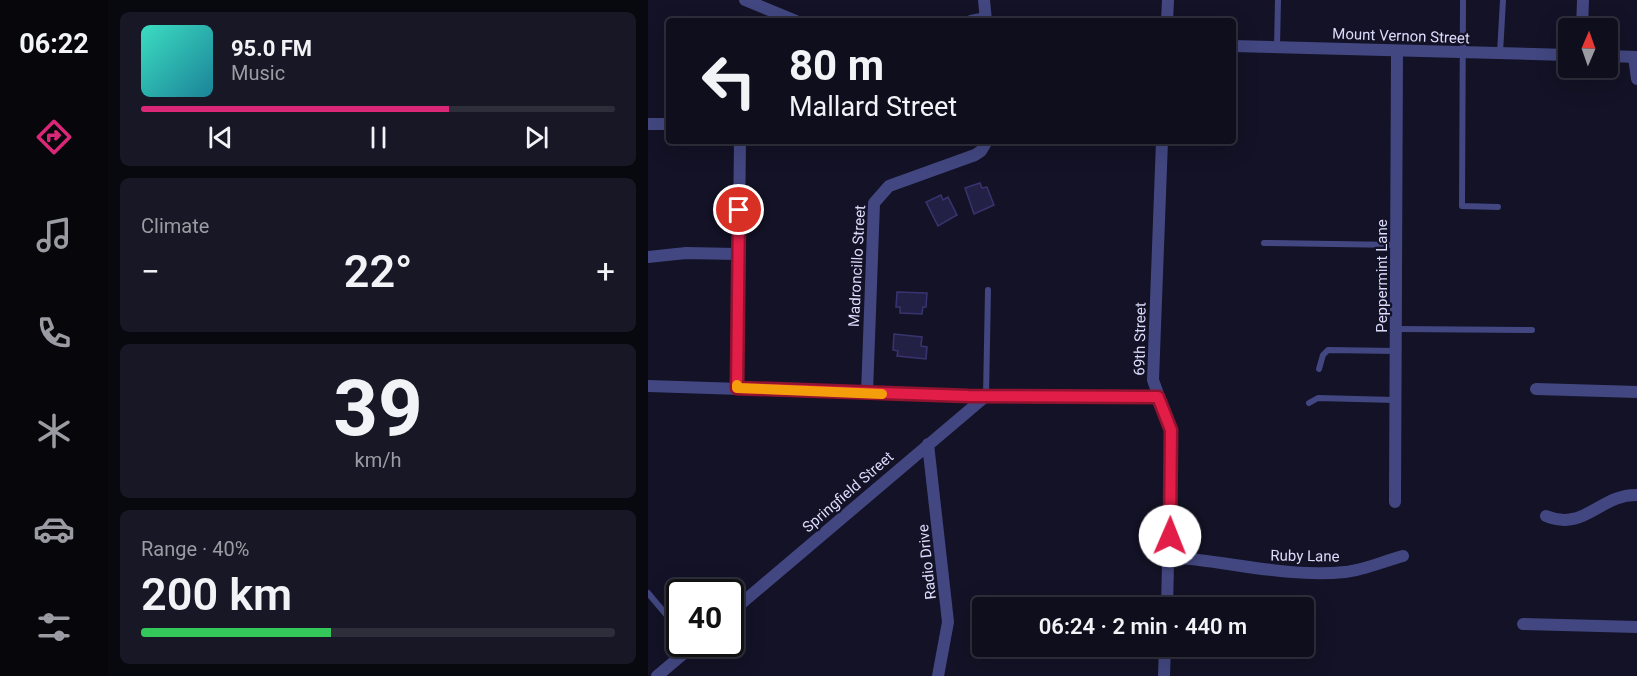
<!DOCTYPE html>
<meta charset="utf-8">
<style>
body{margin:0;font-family:Roboto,sans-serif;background:#171725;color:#f1f3f6;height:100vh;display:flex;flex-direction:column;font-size:22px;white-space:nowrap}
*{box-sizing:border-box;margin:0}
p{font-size:20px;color:#9b9ca3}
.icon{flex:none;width:33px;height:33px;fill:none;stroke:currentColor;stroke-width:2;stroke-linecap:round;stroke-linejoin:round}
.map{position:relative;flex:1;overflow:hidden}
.details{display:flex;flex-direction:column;gap:12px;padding:12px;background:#08080f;width:540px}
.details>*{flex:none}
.banner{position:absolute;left:18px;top:18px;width:570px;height:126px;border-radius:6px;box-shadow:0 6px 24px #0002,0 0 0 2px #2e2e3b;background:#0e0e1c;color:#f1f3f6;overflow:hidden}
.needle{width:39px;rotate:2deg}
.tools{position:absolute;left:910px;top:18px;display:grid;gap:12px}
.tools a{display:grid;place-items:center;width:60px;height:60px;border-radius:6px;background:#0e0e1c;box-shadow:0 6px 24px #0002,0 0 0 2px #2e2e3b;font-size:30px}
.speed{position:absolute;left:18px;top:579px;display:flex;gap:12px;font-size:30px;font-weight:700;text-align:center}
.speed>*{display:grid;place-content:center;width:78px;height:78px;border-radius:50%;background:#0e0e1c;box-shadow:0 6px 24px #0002,0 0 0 2px #2e2e3b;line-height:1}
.speed .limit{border:3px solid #111;border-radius:9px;background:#fff;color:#111}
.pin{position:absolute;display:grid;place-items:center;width:51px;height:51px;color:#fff;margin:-26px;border:3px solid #fff;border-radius:50%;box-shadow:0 2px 6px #0007}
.me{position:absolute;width:66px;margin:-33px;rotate:1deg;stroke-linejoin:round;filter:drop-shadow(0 0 4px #0008)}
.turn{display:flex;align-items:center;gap:21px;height:126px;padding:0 24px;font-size:27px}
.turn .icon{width:78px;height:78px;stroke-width:2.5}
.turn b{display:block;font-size:42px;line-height:51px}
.big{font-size:45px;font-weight:600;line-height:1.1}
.details .tile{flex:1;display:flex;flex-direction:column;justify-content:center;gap:9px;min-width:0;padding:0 21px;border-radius:9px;background:#171725}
.details .dial{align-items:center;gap:0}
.dial b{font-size:78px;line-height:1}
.song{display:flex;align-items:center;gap:18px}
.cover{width:72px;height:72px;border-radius:9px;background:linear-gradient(135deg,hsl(170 70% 55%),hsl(190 70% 35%))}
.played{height:6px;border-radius:3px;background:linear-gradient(90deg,#db2777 65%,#2e2e3b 65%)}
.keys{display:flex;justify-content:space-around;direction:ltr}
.heat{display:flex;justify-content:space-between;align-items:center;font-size:33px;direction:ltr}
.charge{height:9px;border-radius:4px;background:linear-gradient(90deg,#34c759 40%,#2e2e3b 0)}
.trip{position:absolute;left:324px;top:597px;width:342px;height:60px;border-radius:6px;background:#0e0e1c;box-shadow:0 6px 24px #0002,0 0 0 2px #2e2e3b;font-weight:600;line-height:60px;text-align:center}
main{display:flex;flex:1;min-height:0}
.tabs{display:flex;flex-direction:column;width:108px;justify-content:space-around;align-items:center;background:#06060b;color:#9b9ca3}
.tabs .icon{width:42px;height:42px}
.tabs .active{color:#db2777}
.tabs b{font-size:27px;color:#f1f3f6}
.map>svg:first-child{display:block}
</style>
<main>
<nav class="tabs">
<b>06:22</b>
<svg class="icon active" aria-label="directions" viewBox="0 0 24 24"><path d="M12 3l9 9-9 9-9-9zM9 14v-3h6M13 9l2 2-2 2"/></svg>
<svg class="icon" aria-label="music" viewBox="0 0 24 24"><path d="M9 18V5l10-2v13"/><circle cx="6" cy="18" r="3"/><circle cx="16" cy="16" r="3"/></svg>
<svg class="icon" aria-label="phone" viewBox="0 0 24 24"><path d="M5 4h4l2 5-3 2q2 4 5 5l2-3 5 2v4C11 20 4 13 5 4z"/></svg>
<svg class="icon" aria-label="climate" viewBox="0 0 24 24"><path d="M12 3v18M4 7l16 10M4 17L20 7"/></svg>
<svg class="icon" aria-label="car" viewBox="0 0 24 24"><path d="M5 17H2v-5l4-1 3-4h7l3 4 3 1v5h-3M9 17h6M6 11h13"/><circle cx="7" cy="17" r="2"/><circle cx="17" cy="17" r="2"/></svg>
<svg class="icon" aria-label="filters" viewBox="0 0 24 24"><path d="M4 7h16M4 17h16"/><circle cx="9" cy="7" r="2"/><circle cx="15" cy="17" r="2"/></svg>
</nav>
<section class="details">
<div class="tile">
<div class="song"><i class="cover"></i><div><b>95.0 FM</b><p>Music</p></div></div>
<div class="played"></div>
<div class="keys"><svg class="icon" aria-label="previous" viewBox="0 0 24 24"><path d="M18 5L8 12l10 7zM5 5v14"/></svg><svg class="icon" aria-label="pause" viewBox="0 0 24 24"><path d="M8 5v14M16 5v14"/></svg><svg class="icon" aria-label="next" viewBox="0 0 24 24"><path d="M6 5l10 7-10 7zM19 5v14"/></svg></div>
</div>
<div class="tile"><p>Climate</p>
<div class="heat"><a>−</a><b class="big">22°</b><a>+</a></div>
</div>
<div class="tile dial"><b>39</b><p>km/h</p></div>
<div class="tile"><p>Range · 40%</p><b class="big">200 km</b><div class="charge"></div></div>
</section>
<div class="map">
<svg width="989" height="676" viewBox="0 0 989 676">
<rect width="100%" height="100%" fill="#131226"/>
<!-- building -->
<path fill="#232045" stroke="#38346f" stroke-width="1.5" d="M 332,183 L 334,188 L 339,187 L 346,205 L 326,214 L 317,188 Z
M 293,195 L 295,200 L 300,197 L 309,215 L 290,226 L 278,202 Z
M 249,292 L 279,293 L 278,307 L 275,307 L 274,314 L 252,313 L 252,307 L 248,307 Z
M 246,334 L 274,337 L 273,346 L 279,347 L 278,359 L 249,356 L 250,351 L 245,350 Z"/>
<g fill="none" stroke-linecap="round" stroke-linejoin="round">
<!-- service -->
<path stroke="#424781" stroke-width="6" d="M 815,0 L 814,206 L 850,207
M 629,47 L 630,0
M 852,53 L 855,0
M 616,243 L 750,245
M 749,329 L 884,330
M 671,369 L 675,355 L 680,350 L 748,351
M 338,396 L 340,290
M 661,403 L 670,398 L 747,400
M 0,593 L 32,631
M 517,649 L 656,653"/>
<!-- minor -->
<path stroke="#424781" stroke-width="12" d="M 97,0 L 148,21
M 336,0 L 338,21
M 323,21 L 338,18
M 519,21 L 520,0
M 934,28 L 935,0
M 986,57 L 989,79
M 0,124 L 21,124
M 0,257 L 38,253 L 89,254
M 89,388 L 92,141
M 888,389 L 989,392
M 219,393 L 226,203 L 241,186 L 327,155 L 333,151 L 339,141
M 280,444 L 300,622 L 290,676
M 747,502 L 749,51
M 898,516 C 937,532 952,494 989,495
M 522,557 C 580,561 639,578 697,572 C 716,570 736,561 755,556
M 82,613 L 338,396
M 875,624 L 989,627
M 9,676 L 47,644"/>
<!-- tertiary -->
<path stroke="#424781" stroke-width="12" d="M 585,46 L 921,55
M 960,56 L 989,57
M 514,141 L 505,380 L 523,431 L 519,608
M 0,386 L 302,396 L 511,397
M 516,676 L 517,646"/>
</g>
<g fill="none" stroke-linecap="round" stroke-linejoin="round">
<!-- route casing -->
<g stroke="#92132f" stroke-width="15">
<path id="route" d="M 91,210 L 89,388 L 320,396 L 510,397 L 523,430 L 522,536"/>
</g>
<!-- route -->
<use href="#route" stroke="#e11d48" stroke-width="10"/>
<!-- slow -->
<path stroke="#f59e0b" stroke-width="10" d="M 89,385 L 89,388 L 234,394"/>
</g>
<g text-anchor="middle" stroke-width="4.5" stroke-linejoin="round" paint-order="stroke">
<!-- street labels -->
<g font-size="15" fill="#dbdbfb" stroke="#131226">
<text transform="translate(753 36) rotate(2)" y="5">Mount Vernon Street</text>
<text transform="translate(209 266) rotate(-87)" y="5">Madroncillo Street</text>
<text transform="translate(734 276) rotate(-90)" y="5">Peppermint Lane</text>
<text transform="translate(492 339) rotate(-89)" y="5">69th Street</text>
<text transform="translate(200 492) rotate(-41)" y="5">Springfield Street</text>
<text transform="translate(657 556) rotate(1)" y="5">Ruby Lane</text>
<text transform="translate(279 562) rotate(-96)" y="5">Radio Drive</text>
</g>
</g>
</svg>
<div class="tools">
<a><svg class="needle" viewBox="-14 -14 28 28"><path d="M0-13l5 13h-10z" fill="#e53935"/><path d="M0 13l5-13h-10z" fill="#9b9ca3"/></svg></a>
</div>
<div class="speed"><div class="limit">40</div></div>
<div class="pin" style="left:91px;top:210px;background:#d93025"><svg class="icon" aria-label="arrive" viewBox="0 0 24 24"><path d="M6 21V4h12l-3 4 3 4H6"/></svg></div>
<svg class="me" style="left:522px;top:536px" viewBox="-20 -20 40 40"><circle r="19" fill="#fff"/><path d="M0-13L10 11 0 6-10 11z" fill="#e11d48"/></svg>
<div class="trip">06:24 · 2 min · 440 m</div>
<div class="banner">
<div class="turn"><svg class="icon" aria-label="left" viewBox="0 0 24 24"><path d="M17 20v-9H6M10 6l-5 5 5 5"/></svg><div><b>80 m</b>Mallard Street</div></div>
</div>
</div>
</main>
